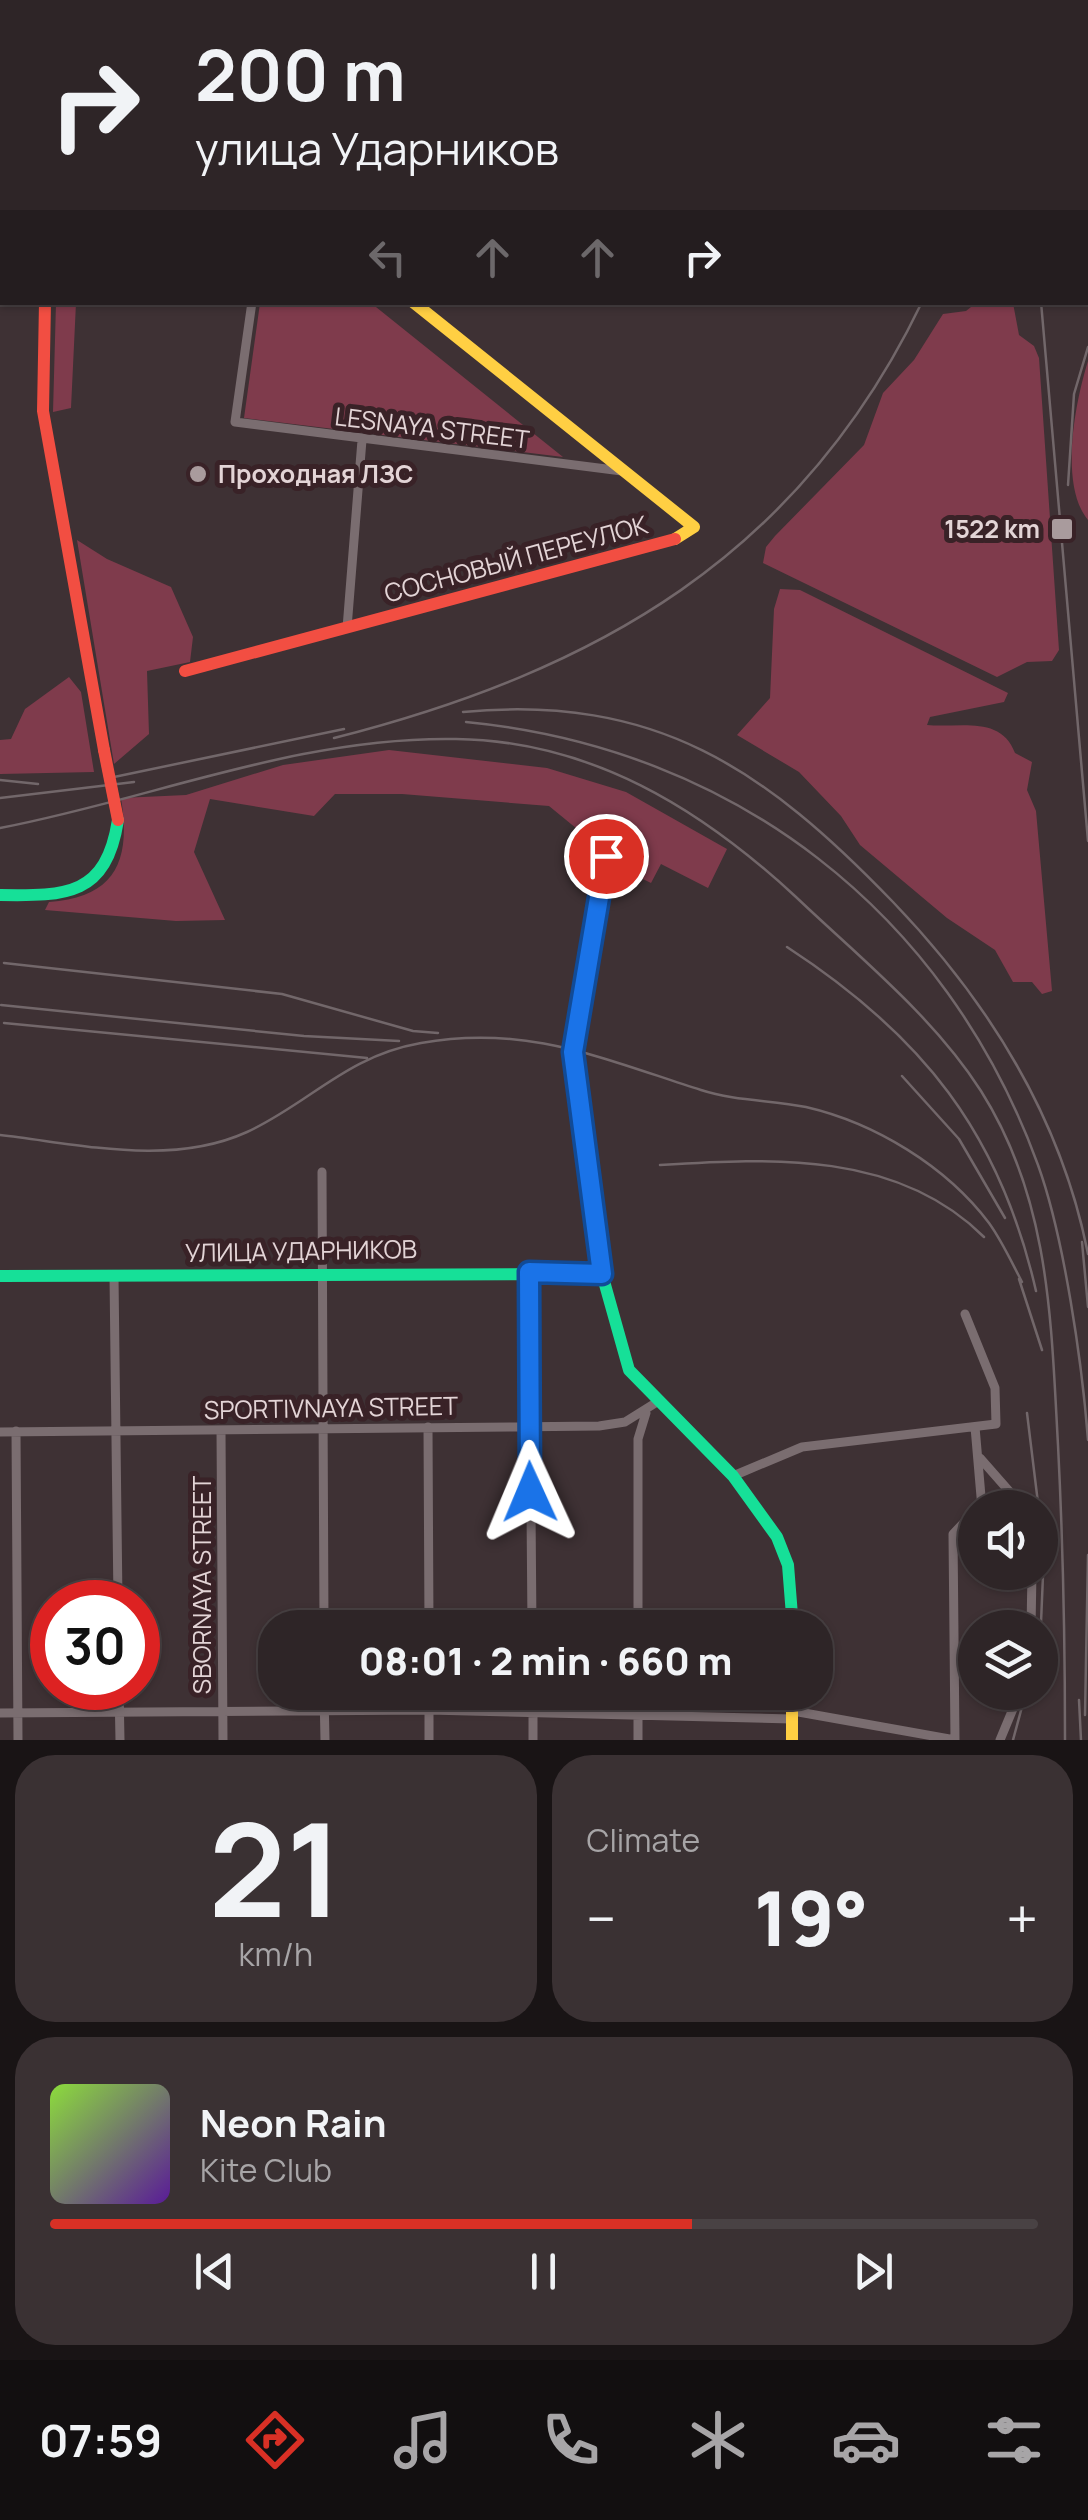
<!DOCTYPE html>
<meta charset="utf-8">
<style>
body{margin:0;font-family:Manrope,sans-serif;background:#3a3133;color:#f1f3f6;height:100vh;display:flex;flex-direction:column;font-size:38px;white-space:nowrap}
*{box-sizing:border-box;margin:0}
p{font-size:32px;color:#a7a5a7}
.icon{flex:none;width:55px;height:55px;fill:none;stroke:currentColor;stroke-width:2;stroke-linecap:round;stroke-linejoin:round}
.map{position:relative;height:1740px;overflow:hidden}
.side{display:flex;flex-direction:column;gap:15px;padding:15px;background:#191415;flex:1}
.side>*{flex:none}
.top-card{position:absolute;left:0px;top:0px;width:1090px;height:305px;box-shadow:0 2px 8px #0004,0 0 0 2px #494244;background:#2e2527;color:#f1f3f6;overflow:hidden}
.buttons{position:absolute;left:958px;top:1490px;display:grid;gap:20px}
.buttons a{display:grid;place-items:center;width:100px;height:100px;border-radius:50%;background:#2e2527;box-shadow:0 2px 8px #0004,0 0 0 2px #494244;font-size:50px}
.speed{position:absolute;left:30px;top:1580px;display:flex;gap:20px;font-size:50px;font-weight:700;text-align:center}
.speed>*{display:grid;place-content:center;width:130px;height:130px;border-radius:50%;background:#2e2527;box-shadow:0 2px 8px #0004,0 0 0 2px #494244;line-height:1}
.speed .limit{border:15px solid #d22;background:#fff;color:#111}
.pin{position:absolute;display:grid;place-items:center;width:85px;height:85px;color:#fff;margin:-42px;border:5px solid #fff;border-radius:50%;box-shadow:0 2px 10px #0007}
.me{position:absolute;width:110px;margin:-55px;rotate:359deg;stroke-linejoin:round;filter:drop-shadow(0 0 8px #0008)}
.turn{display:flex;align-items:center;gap:35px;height:210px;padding:0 30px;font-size:45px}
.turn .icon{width:130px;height:130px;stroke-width:2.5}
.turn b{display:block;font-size:70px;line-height:85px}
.lanes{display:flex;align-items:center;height:95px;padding:0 30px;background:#0003;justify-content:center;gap:50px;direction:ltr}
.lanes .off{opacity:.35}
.big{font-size:75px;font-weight:800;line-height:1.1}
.side .tile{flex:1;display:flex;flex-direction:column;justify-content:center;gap:15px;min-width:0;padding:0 35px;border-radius:40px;background:#3a3133}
.side .dial{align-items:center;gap:0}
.dial b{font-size:130px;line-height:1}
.song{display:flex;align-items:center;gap:30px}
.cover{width:120px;height:120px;border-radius:15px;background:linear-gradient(135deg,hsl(90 70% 55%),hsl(270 70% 35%))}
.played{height:10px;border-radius:5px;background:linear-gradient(90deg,#d93025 65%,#494244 65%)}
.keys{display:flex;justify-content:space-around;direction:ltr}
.heat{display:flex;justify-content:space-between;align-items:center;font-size:55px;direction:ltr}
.side .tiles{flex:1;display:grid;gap:15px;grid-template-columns:1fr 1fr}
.tile:last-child{grid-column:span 2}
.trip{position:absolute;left:258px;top:1610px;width:575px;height:100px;border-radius:40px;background:#2e2527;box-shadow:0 2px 8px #0004,0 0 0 2px #494244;font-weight:800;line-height:100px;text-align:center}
.menu{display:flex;height:160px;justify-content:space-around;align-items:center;background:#120f10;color:#a7a5a7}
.menu .icon{width:70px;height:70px}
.menu .current{color:#d93025}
.menu b{font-size:45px;color:#f1f3f6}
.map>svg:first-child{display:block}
</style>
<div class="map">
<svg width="1088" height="1740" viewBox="0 0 1088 1740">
<rect width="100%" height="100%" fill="#3e3134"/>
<!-- forest -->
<path fill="#7f3b4c" d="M 56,303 L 76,303 L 71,408 L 53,412 Z
M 260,303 L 371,303 L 563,457 L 244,418 Z
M 976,303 L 1013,303 L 1019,335 L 1034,346 L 1039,358 L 1059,650 L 1052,661 L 1027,662 L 997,677 L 763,563 L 766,547 L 775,536 L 864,445 L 883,393 L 914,360 L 943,314 L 966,311 Z
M 1088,361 L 1088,520 C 1059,485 1075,403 1088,361 Z
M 77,540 L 107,559 L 171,587 L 193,637 L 190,662 L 147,671 L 149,734 L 114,764 Z
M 780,589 L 800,590 L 1008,693 L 1004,702 L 930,717 L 927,725 C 960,728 1001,715 1015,753 L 1032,762 L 1027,790 L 1036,811 L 1052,991 L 1042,994 L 1032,982 L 1013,982 L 995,950 L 947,918 L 860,845 L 841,816 L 799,772 L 737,735 L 770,698 L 774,609 Z
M 69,677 L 81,692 L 94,772 L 0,774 L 0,740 L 11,739 L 25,709 Z
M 389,750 L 547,768 L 626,792 L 727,849 L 708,888 L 661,864 L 651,883 L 610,863 L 593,842 L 549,806 L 402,794 L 335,794 L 314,816 L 210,799 L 194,852 L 225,920 L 176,921 L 45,910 L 49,902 C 117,897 131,859 121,798 L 186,795 L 283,765 Z"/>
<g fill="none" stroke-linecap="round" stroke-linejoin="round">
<!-- street -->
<path stroke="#7a6d70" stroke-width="9" d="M 252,302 L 235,422 L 622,471
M 347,628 L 362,440
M 322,1172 L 324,1628
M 529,1271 L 532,1628
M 602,1274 L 573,1051 L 606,856
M 114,1276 L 118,1602
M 428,1427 L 429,1628
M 975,1427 L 982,1508
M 221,1430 L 223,1740
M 16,1431 L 18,1740
M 0,1432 L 599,1426 L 625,1422 L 657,1402
M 980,1458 L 1009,1491 L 1017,1508
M 733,1476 L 802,1447 L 996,1424 L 995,1388 L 965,1314
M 638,1628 L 638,1439 L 646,1413
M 1031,1628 L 1032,1572
M 119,1688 L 120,1740
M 324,1692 L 325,1740
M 429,1692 L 429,1740
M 533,1692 L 533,1740
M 638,1692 L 638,1740
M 793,1711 L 955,1740
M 0,1713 L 429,1710 L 792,1719
M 955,1740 L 953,1534 L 975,1511
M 1000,1740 L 1020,1692"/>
<!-- fast -->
<path stroke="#16e098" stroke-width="12" d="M 47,0 L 52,2
M 152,2 L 156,0
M 0,895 C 67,896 106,896 118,820
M 0,1276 L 602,1274 L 629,1370 L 733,1476 L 777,1537 L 788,1565 L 793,1628"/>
<!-- slow -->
<path stroke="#ffcf43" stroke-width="12" d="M 413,302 L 694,527 L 675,539
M 792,1692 L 792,1740"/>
<!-- jam -->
<path stroke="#f24e42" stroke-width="12" d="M 45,302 L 43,411 L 104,750
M 185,671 L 675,539"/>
<!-- rail -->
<path stroke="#72676a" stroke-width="2.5" d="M 1021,0 L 1022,2
M 989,2 L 989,0
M 1041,302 L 1088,841
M 1068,485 L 1074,394 L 1088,347
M 463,712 C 656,694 765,769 893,902 C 988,1001 1061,1117 1088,1254
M 466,722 C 734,748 946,912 1038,1165 C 1064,1237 1082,1362 1088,1440
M 334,738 C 597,671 800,556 922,302
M 114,777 L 344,729
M 0,780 L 38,784
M 0,798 L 134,782
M 0,828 C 152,799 299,736 456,739 C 591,741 700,808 796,897 C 860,958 933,1016 981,1091 C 1050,1200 1051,1320 1058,1445 C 1063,1543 1065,1641 1065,1740
M 787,947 C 922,1035 1000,1133 1036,1291
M 4,963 L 282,994 L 413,1031 L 438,1033
M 1,1005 L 304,1036 L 399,1041
M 4,1023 L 367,1058
M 902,1076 L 959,1139 L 1005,1218
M 0,1135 C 80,1144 170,1167 247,1132 C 310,1103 346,1056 421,1043 C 527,1024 603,1059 701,1090 C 735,1101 771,1100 806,1107 C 875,1123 946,1166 989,1223 C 1002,1241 1012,1263 1022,1282
M 660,1165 C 772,1158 898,1151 984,1237
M 1082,1242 L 1088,1307
M 1019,1279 L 1042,1350
M 1027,1413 L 1044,1552 L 1040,1646
M 1079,1700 L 1081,1740
M 1085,1715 L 1088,1555
M 1013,1740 L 1026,1692"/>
<!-- jam-bridge -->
<path stroke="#f24e42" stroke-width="12" d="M 104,750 L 118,820"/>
</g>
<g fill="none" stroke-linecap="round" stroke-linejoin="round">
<!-- route casing -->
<g stroke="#114b97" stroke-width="25">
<path id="route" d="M 530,1492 L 529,1272 L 602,1274 L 573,1052 L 606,856"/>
</g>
<!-- route -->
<use href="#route" stroke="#1a73e8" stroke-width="18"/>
</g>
<!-- markers -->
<g fill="#a99b9d" stroke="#392227" stroke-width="4">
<circle cx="198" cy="474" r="10"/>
<rect x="1050" y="517" width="24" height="24" rx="5"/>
</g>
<g text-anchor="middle" stroke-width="10" stroke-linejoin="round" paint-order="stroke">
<!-- street labels -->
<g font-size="25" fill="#e3d4d6" stroke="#392227">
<text transform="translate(432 428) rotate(7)" y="9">LESNAYA STREET</text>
<text transform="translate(516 559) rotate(-15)" y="9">СОСНОВЫЙ ПЕРЕУЛОК</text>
<text transform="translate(301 1251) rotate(-1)" y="9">УЛИЦА УДАРНИКОВ</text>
<text transform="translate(331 1408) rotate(-1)" y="9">SPORTIVNAYA STREET</text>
<text transform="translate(202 1585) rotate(-90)" y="9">SBORNAYA STREET</text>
</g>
<!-- poi labels -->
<g font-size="25" font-weight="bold" fill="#e3d4d6" stroke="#392227" text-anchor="start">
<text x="218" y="483">Проходная ЛЗС</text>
<text x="1040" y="538" text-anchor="end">1522 km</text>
</g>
</g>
</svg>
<div class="buttons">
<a><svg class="icon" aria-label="sound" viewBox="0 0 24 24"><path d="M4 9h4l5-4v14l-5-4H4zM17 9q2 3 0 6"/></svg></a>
<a><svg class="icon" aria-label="layers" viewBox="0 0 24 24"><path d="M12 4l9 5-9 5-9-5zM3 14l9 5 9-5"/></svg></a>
</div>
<div class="speed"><div class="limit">30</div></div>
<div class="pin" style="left:606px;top:856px;background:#d93025"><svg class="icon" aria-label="arrive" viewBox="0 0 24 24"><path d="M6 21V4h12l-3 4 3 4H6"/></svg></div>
<svg class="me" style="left:530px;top:1492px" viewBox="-20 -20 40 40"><path d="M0-17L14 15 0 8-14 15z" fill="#1a73e8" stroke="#fff" stroke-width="4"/></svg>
<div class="trip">08:01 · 2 min · 660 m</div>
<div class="top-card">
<div class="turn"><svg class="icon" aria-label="right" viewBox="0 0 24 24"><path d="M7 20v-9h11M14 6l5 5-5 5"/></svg><div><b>200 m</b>улица Ударников</div></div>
<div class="lanes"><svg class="icon off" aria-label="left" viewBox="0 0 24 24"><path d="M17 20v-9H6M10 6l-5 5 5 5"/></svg><svg class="icon off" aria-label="ahead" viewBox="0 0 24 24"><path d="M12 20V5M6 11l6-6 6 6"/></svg><svg class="icon off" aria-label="ahead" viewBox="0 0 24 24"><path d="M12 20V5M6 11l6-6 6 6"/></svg><svg class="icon" aria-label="right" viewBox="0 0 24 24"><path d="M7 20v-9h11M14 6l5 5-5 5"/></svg></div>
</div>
</div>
<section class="side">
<div class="tiles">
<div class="tile dial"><b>21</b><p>km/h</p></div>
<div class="tile"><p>Climate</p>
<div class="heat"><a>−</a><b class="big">19°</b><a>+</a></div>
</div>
<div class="tile">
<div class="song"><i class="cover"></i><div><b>Neon Rain</b><p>Kite Club</p></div></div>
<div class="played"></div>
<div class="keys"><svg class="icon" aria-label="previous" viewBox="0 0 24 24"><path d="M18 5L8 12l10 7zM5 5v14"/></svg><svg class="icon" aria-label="pause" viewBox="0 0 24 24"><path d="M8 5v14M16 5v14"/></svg><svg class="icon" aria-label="next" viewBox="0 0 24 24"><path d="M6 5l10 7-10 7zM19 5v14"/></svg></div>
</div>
</div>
</section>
<nav class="menu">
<b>07:59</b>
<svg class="icon current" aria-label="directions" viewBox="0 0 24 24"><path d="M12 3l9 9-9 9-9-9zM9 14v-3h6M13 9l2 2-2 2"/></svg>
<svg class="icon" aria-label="music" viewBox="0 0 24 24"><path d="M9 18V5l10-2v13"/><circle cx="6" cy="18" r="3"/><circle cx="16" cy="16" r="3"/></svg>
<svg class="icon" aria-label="phone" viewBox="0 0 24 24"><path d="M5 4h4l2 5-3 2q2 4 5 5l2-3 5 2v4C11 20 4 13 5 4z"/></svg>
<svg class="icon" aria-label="climate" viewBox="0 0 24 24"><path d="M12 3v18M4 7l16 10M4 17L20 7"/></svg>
<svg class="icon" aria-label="car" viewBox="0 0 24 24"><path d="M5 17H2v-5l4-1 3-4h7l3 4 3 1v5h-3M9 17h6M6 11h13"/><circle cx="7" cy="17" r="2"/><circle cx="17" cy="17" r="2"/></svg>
<svg class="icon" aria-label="filters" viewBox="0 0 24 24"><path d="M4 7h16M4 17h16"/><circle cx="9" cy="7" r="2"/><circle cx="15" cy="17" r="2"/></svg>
</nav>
